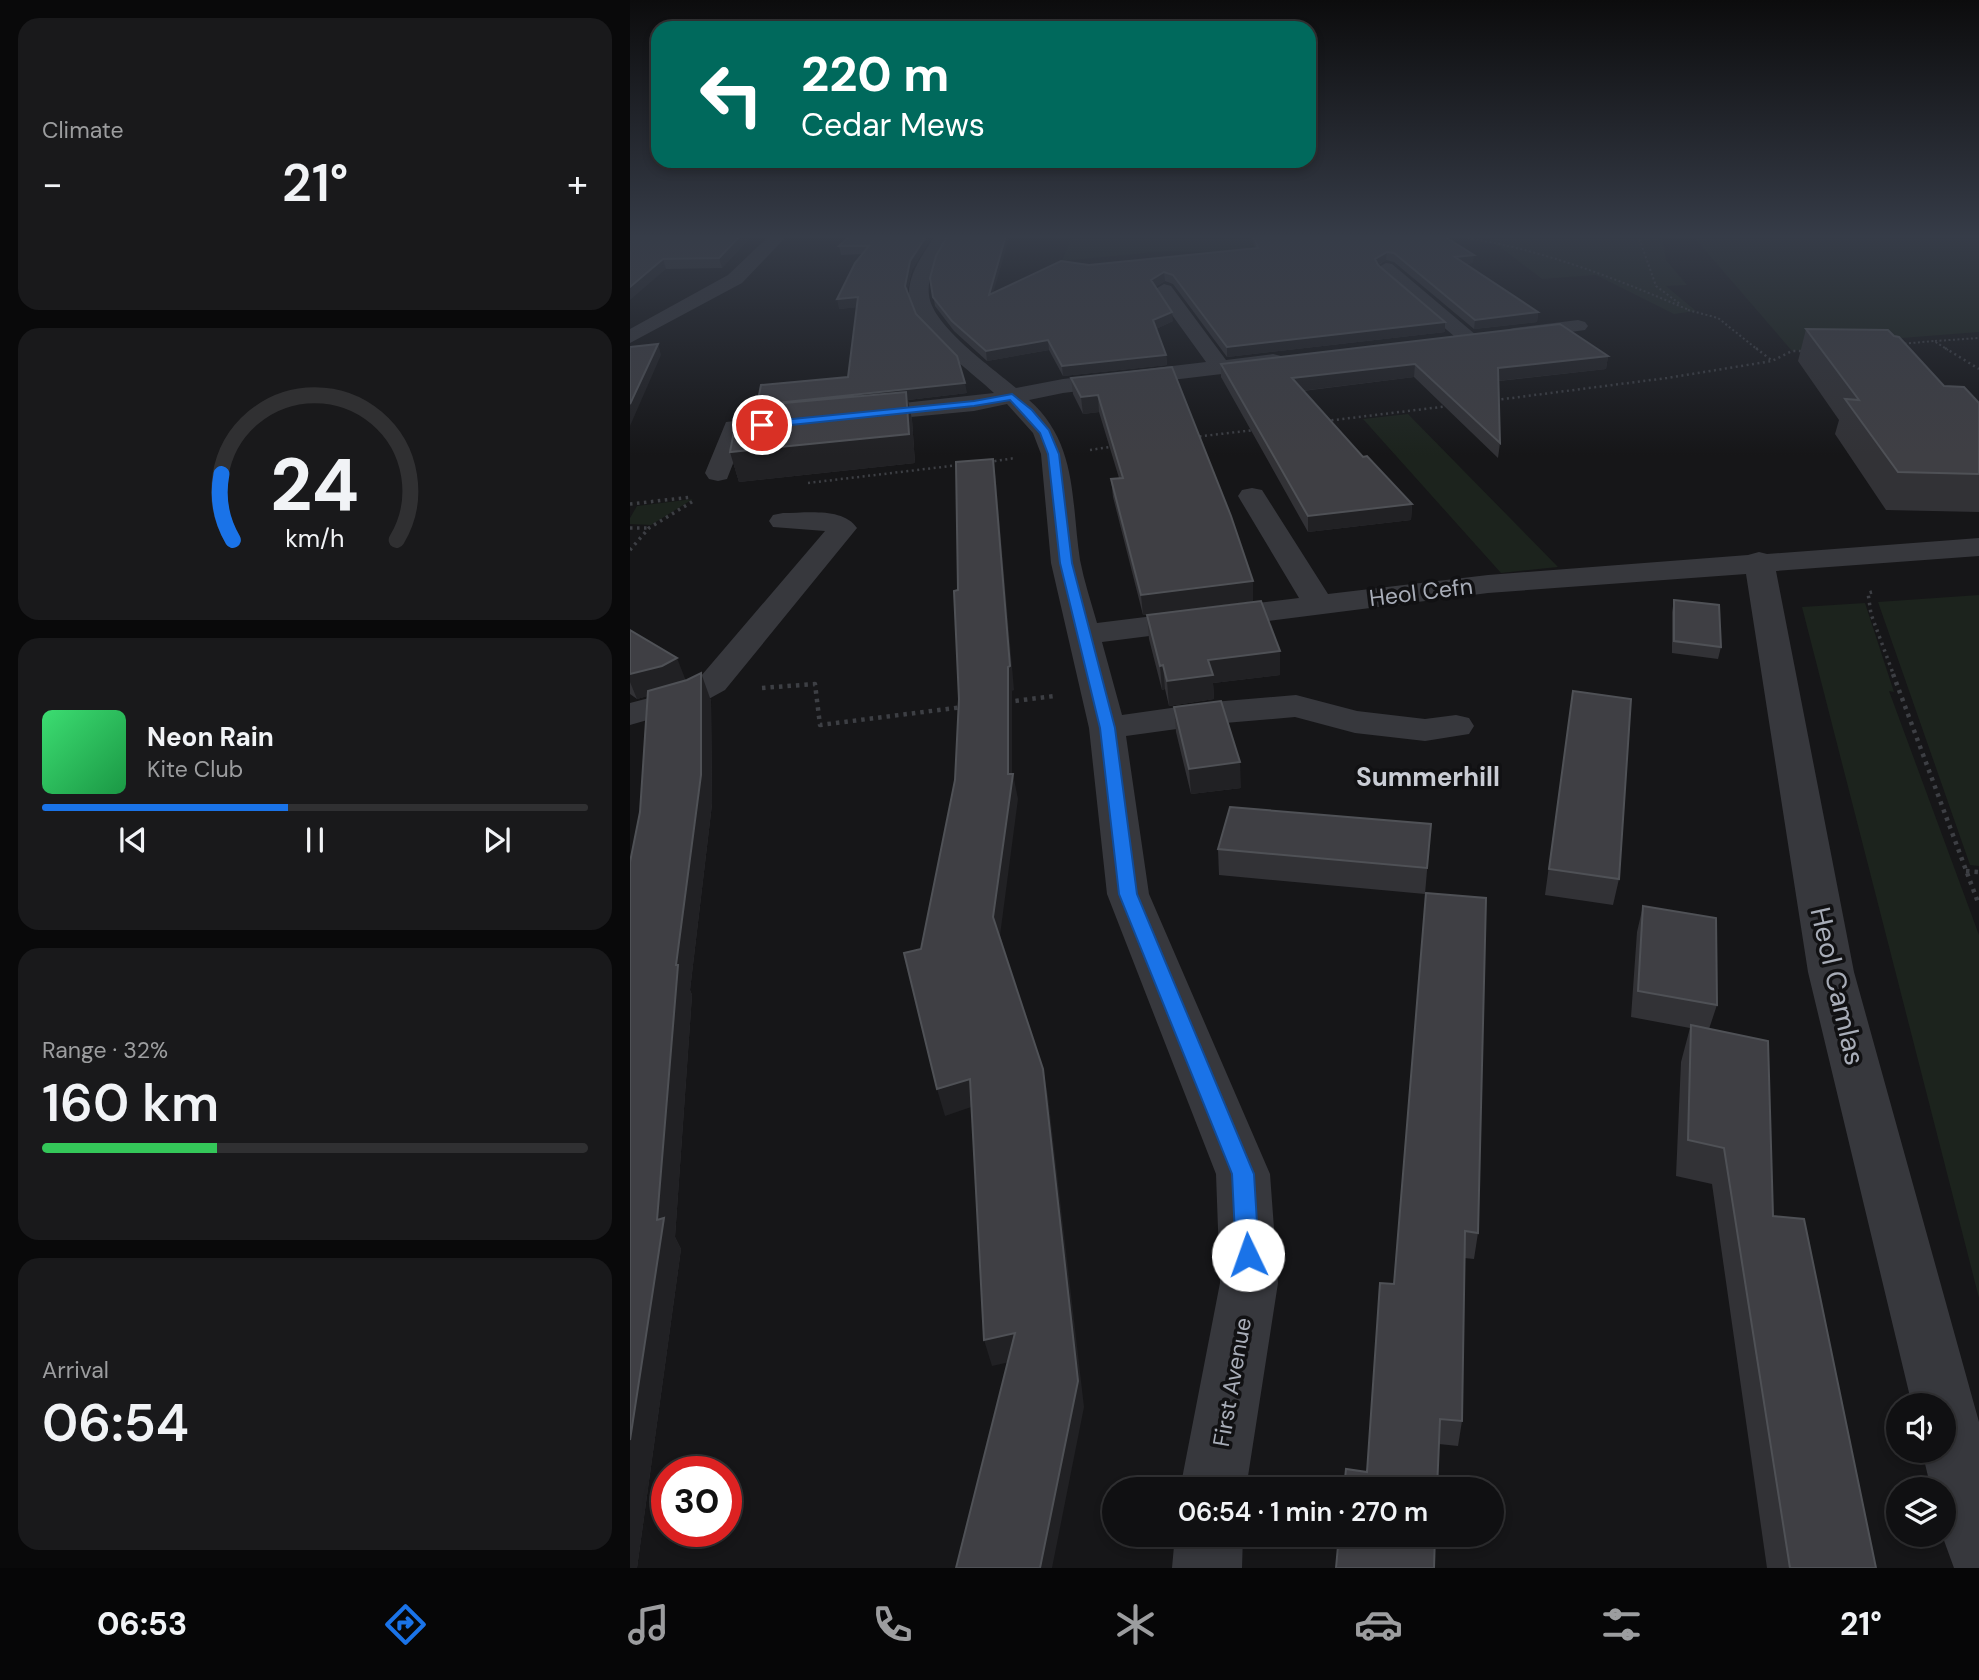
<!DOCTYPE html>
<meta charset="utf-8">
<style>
body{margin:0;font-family:"DM Sans",sans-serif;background:#19191b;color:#f1f3f6;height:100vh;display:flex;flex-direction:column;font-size:26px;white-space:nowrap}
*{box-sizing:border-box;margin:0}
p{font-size:23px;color:#9c9d9f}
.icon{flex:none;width:38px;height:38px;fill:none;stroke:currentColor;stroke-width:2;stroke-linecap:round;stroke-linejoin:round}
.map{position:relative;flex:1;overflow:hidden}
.drawer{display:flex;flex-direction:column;gap:18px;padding:18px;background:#09090a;width:630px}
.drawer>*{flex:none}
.guide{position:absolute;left:21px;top:21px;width:665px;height:147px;border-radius:21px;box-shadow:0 4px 10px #0003,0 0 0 2px #303032;background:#00695c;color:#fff;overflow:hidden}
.tools{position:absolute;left:1256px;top:1393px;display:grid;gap:14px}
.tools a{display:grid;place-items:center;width:70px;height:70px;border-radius:50%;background:#101012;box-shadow:0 4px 10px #0003,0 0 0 2px #303032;font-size:35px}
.speed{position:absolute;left:21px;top:1456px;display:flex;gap:14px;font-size:35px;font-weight:700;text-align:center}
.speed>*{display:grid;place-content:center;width:91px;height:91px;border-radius:50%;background:#101012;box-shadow:0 4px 10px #0003,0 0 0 2px #303032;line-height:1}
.speed .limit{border:10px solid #d22;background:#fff;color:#111}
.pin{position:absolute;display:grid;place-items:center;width:60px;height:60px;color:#fff;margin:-30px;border:4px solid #fff;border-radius:50%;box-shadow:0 2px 7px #0007}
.me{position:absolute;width:77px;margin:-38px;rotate:357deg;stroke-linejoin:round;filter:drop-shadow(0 0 5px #0008)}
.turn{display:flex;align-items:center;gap:24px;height:147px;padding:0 35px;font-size:32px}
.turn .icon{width:91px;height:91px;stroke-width:2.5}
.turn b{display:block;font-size:49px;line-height:60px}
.big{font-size:52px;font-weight:600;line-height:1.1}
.drawer .widget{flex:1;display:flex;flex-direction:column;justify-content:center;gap:10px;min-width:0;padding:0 24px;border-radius:21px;background:#19191b}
.drawer .dial{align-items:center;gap:0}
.dial svg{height:182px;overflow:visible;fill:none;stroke:#303032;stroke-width:7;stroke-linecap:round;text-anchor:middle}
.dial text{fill:#f1f3f6;stroke:none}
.song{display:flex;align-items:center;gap:21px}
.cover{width:84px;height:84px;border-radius:10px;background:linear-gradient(135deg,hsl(140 70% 55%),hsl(140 70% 35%))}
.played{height:7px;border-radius:4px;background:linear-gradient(90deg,#1a73e8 45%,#303032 45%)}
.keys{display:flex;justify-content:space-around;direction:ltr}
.heat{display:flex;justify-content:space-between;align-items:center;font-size:38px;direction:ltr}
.charge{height:10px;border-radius:5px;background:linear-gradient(90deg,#34c759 32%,#303032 0)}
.trip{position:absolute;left:472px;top:1477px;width:402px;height:70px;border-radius:35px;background:#101012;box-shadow:0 4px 10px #0003,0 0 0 2px #303032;font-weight:600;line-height:70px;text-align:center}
.menu{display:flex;height:112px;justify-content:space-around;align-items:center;background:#060607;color:#9c9d9f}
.menu .icon{width:49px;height:49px}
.menu .on{color:#1a73e8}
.menu b{font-size:32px;color:#f1f3f6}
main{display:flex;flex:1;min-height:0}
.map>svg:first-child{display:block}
</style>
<main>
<section class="drawer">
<div class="widget"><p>Climate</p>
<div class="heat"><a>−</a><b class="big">21°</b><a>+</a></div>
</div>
<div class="widget dial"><svg viewBox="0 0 100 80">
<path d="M14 69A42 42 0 1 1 86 69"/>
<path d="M14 69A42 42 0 0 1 9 40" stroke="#1a73e8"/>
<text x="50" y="56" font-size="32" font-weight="700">24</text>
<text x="50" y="72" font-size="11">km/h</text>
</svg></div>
<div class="widget">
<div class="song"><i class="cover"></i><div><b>Neon Rain</b><p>Kite Club</p></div></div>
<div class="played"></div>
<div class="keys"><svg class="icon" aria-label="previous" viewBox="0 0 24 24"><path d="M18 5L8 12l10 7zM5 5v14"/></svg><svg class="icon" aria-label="pause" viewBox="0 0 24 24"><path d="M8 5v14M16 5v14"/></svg><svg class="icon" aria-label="next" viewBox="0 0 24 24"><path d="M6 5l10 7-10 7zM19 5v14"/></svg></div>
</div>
<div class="widget"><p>Range · 32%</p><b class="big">160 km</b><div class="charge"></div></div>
<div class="widget"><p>Arrival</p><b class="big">06:54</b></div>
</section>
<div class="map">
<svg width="1349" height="1568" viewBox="0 0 1349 1568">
<rect width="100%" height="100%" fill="#161618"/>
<!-- green -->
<path fill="#1c231d" d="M 442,235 L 606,235 C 651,243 695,233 739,238 L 622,246 L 624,253 L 536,251 L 432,261 Z
M 854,235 L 1032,235 L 1036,260 L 1057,285 L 1036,286 L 1066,311 L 1044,314 L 966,275 L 912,279 Z
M 1062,235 L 1349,235 L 1349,332 L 1247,340 L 1162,351 Z
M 778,414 L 928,567 L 871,573 L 733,419 Z
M 63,499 L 21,525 L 0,524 L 0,518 L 7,506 Z
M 1349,595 L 1349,866 L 1340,865 L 1248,602 Z
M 1235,603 L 1264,692 L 1259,691 L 1349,935 L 1349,1298 L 1172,607 Z"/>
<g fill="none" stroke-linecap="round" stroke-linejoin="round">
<!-- path-far3 -->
<path stroke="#3d3f44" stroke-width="2" stroke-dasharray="2 2.5" stroke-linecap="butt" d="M 815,235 C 902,245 980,276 1059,310
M 1008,235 L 1026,286 L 1050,304
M 1058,310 L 1088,318 L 1128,350
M 1305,341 L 1349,338
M 1270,344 L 1304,341 L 1318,350"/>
<!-- path-far2 -->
<path stroke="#3d3f44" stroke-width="2.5" stroke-dasharray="2 3.5" stroke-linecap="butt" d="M 1126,348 L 1141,360
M 1315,348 L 1349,369
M 866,400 L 1037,378 L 1142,361 L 1162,351 L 1174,351
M 696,421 L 819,406
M 564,437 L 625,430
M 460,450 L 486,446
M 359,462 L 385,458
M 178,483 L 329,465"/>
<!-- path-far1 -->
<path stroke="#3d3f44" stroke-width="3.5" stroke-dasharray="2.5 4.5" stroke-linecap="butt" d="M 0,504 L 62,497
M 0,528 L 18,528
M 0,550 L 19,528 L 65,500
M 1242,592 L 1238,593 L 1241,614 L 1264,676"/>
<!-- path -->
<path stroke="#3d3f44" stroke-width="4.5" stroke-dasharray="3.5 5" stroke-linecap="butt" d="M 1263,674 L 1349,905
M 132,688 L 185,684 L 190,725 L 333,707
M 377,702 L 424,696
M 1336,871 L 1349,872"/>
<!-- minor -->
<path fill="#37383d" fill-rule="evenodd" d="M 137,235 L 154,235 L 155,238 L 112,283 L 0,343 L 0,329 L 98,275 L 138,237 Z
M 305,235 L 322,235 C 312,253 296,274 299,295 C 302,326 363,368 386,388 L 433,379 L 576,362 L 524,290 L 534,284 L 541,286 L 596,360 L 643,354 L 651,356 L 654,361 L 651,366 L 643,368 L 433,393 L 399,400 C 448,443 441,501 450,560 C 454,581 461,602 467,623 L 669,598 L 608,496 L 612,490 L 622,488 L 632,490 L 698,594 L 858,575 L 1118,555 L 1129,552 L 1137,554 L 1349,538 L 1349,556 L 1146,571 L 1224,972 L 1349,1422 L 1349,1568 L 1324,1568 L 1312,1535 L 1314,1489 L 1301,1489 L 1292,1451 L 1314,1451 L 1314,1405 L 1282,1405 L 1178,972 L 1116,574 L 858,593 L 472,642 L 492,715 L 583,702 L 666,695 L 727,711 L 795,719 L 826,715 L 839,718 L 844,726 L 839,734 L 795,741 L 725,733 L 665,717 L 583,724 L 496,736 L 519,894 L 640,1174 L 648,1283 L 616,1489 L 550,1489 L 590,1283 L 586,1174 L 477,894 L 459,728 L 421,563 L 411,454 L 403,433 L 377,404 L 344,411 L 228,422 L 220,420 L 216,415 L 220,410 L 228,408 L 364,393 C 340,370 282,330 279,295 C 278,273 295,252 305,235 Z
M 756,263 L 762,264 L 846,335 L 849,339 L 846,343 L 832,343 L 750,272 L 747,268 Z
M 948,320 L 955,322 L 958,326 L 955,330 L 884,340 L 877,338 L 874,334 L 877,330 L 884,328 Z
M 154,415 L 163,417 L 166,422 L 163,427 L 115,433 L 97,479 L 88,481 L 79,479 L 75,473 L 96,422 Z
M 153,513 C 176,513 213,507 227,528 L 95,690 L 66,706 L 0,725 L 0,703 L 42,692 L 71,676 L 195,531 L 143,527 L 139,521 L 143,515 Z
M 545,1535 L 613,1535 L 612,1568 L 542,1568 Z"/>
</g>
<!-- wall -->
<path fill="#323236" d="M 0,235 L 118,240 L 92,268 L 36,269 Z
M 220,235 L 303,235 L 282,270 L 277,292 L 286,314 L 337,393 L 278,400 L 282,420 L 285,463 L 109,482 L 100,452 L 119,409 L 218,377 L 227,307 L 209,309 L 232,254 L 211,255 L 209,246 Z
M 620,235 L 812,235 L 843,263 L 836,264 L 908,312 L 907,322 L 844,329 L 764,262 L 756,260 L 749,265 L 815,332 L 597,357 L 543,284 L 535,281 L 525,287 L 543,321 L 526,329 L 536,355 L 537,365 L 433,376 L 419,350 L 357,361 L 324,331 L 305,306 L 300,278 L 363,293 L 459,265 L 625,248 Z
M 1176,329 L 1314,386 L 1349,403 L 1349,512 L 1256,510 L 1205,434 L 1209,420 L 1168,361 Z
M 978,356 L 976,369 L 869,381 L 870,443 L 868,458 L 784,377 L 673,391 L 733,457 L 782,504 L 781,520 L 678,532 L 591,377 L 591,364 Z
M 542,367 L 623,581 L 623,601 L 513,615 L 483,497 L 481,479 L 489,478 L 469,412 L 453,414 L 443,394 L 441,378 Z
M 1044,600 L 1091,647 L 1088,659 L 1042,653 L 1042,612 Z
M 517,615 L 650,675 L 583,683 L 584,699 L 539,706 L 535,689 L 532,690 L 519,639 Z
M 0,630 L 55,681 L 71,673 L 81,701 L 82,804 L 60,990 L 62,995 L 45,1237 L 51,1249 L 7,1568 L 10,812 L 17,696 L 7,699 L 0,694 Z
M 943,691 L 989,879 L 983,905 L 915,895 Z
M 544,707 L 611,788 L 561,794 L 546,732 Z
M 801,824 L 795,894 L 589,875 L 588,849 Z
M 796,893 L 848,1233 L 844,1259 L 834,1258 L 832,1421 L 828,1446 L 809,1444 L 737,1472 L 764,1284 Z
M 1013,906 L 1087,1005 L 1079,1029 L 1143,1216 L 1246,1568 L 1137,1568 L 1082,1184 L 1046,1176 L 1051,1062 L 1060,1028 L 1001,1017 L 1007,932 Z"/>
<!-- shaded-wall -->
<path fill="#212124" d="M 111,235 L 117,235 L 118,240 L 92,268 L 89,258 Z
M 297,235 L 303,235 L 282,270 L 276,296 L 275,286 L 280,261 Z
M 376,235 L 380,235 L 360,304 L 359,295 Z
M 757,252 L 756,260 L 744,267 L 745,259 Z
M 844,255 L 843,263 L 824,265 L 825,257 Z
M 33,259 L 36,269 L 0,300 L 0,287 Z
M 534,272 L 535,281 L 521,289 L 521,280 Z
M 228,297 L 230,307 L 209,309 L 207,299 Z
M 542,312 L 543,321 L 524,330 L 523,320 Z
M 908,312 L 907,322 L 844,329 L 845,320 Z
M 815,322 L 815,332 L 597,357 L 597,347 Z
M 418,340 L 419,350 L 357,361 L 356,351 Z
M 28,344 L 31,355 L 0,426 L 0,404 Z
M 536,355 L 537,365 L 433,376 L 432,366 Z
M 978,356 L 976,369 L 867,381 L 868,368 Z
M 785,364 L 784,377 L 662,392 L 662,378 Z
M 335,383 L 337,393 L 278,400 L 282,420 L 285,463 L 109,482 L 100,452 L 127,405 Z
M 468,395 L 469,412 L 453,414 L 451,397 Z
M 363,459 L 366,480 L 384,690 L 382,691 L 382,781 L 383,774 L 388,799 L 369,943 L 363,917 L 378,774 Z
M 782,504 L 781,520 L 678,532 L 678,516 Z
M 623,581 L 623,601 L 513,615 L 511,595 Z
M 650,651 L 650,675 L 583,683 L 584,699 L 539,706 L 537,681 L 578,660 Z
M 47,658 L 56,681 L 41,690 L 7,699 L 0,682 L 0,674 Z
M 533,665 L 535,689 L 532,690 L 530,666 Z
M 71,673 L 81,701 L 82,804 L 60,990 L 62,995 L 45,1237 L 51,1249 L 7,1568 L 0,1568 L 0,1440 L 27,1220 L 46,965 Z
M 610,762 L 611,788 L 561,794 L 559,769 Z
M 413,1069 L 418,1096 L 454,1407 L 422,1568 L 410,1568 Z
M 340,1079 L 347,1105 L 315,1116 L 307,1089 Z
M 385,1333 L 392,1359 L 362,1366 L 354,1340 Z"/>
<!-- building -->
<path fill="#3f3f44" stroke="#4f5156" stroke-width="2" d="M 0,235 L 111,235 L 89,258 L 33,259 L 0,287 Z
M 220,235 L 297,235 L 280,261 L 275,286 L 286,314 L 327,356 L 335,383 L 127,405 L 131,385 L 218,377 L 228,297 L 207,299 L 225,263 L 239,246 L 209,246 Z
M 318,235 L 376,235 L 359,295 L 431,261 L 459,265 L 628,248 L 623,235 L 812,235 L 844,255 L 825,257 L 908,312 L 845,320 L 764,253 L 757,252 L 745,259 L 748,265 L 815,322 L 597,347 L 543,275 L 534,272 L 521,280 L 542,312 L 523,320 L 536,355 L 432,366 L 418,340 L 356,351 L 322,321 L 303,297 L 300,278 L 306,256 Z
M 930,324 L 978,356 L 868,368 L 870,443 L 785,364 L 662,378 L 733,457 L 737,456 L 782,504 L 678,516 L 591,364 Z
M 1176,329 L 1258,330 L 1264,336 L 1269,337 L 1314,386 L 1334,387 L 1349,403 L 1349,474 L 1268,472 L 1215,399 L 1229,400 Z
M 28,344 L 0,404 L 0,347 Z
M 542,367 L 601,516 L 623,581 L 511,595 L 481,479 L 493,478 L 468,395 L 451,397 L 441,378 Z
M 276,392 L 279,434 L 100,452 L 108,410 L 119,409 L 120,406 Z
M 363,459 L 380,666 L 378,667 L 378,774 L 383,774 L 363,917 L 413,1069 L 448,1381 L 410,1568 L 326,1568 L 385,1333 L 354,1340 L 340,1079 L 307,1089 L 274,953 L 291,949 L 325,780 L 329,699 L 324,591 L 328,590 L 326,462 Z
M 1044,600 L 1089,605 L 1091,647 L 1044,641 Z
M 631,601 L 650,651 L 578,660 L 583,675 L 537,681 L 533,665 L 530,666 L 517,615 Z
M 0,630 L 47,658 L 32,666 L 0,674 Z
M 71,673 L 71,775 L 46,965 L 48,965 L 27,1220 L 34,1218 L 0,1440 L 0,862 L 10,812 L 18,691 L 57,680 Z
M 943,691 L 1001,699 L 989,879 L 919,869 Z
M 591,701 L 610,762 L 559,769 L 544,707 Z
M 600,807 L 801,824 L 797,868 L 588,849 Z
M 796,893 L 856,898 L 848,1233 L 835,1231 L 832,1421 L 810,1419 L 807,1489 L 714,1489 L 716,1469 L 737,1472 L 750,1283 L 764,1284 Z
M 1013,906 L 1086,918 L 1087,1005 L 1008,991 Z
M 1061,1025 L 1138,1041 L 1143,1216 L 1174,1219 L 1246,1568 L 1160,1568 L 1094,1148 L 1058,1140 Z
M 709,1535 L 805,1535 L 804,1568 L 706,1568 Z"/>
<!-- sky -->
<linearGradient id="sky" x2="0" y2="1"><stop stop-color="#0c0c0d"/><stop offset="0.52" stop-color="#363c48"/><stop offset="1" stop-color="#363c48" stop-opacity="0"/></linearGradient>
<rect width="1349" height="455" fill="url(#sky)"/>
<!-- route -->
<path fill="#1a73e8" stroke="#114b97" stroke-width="2" d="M 382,394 L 402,410 L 419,430 L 429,454 L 442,563 L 485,728 L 507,894 L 624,1174 L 629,1255 L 626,1263 L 618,1266 L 609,1263 L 606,1255 L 602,1174 L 489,894 L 470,728 L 430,563 L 418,454 L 410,433 L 380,400 L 344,406 L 132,428 L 127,425 L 132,422 L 344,401 Z"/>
<g text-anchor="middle" stroke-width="7" stroke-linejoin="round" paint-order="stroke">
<!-- street labels -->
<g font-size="23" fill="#a8adb8" stroke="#111113">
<text transform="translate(791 592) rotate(-7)" y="8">Heol Cefn</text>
<text transform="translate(602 1382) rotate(-80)" y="8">First Avenue</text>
</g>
<!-- quarter labels -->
<g font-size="26" font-weight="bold" fill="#c9ccd4" stroke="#111113">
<text x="798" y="786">Summerhill</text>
</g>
<!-- near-street labels -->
<g font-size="28" fill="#a8adb8" stroke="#111113">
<text transform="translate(1208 986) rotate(77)" y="10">Heol Camlas</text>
</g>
</g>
</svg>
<div class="tools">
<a><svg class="icon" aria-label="sound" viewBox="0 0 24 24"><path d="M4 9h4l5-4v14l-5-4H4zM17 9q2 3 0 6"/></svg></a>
<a><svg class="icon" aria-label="layers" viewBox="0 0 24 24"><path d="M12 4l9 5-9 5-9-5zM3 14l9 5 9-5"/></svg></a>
</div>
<div class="speed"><div class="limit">30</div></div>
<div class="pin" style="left:132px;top:425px;background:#d93025"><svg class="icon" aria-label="arrive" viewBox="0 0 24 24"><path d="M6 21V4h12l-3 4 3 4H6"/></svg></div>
<svg class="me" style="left:618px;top:1255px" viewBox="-20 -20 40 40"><circle r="19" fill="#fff"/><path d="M0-13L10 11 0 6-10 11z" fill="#1a73e8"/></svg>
<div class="trip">06:54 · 1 min · 270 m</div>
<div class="guide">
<div class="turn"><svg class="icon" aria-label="left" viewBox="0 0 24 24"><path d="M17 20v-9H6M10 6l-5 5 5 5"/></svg><div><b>220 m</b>Cedar Mews</div></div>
</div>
</div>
</main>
<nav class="menu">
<b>06:53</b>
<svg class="icon on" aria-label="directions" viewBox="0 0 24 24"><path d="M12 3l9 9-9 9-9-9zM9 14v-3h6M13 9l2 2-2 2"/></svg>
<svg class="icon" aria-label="music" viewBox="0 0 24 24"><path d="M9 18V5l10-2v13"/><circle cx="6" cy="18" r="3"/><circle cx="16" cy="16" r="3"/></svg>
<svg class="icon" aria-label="phone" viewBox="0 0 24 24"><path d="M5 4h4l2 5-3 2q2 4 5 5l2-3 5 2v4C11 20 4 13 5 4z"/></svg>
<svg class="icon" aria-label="climate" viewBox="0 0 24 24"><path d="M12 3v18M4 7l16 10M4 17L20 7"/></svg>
<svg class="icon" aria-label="car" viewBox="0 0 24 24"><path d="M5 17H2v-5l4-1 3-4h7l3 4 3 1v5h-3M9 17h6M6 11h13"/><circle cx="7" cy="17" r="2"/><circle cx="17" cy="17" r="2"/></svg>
<svg class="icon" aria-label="filters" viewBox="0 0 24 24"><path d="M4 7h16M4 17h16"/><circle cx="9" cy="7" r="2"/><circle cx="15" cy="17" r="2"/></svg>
<b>21°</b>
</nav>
